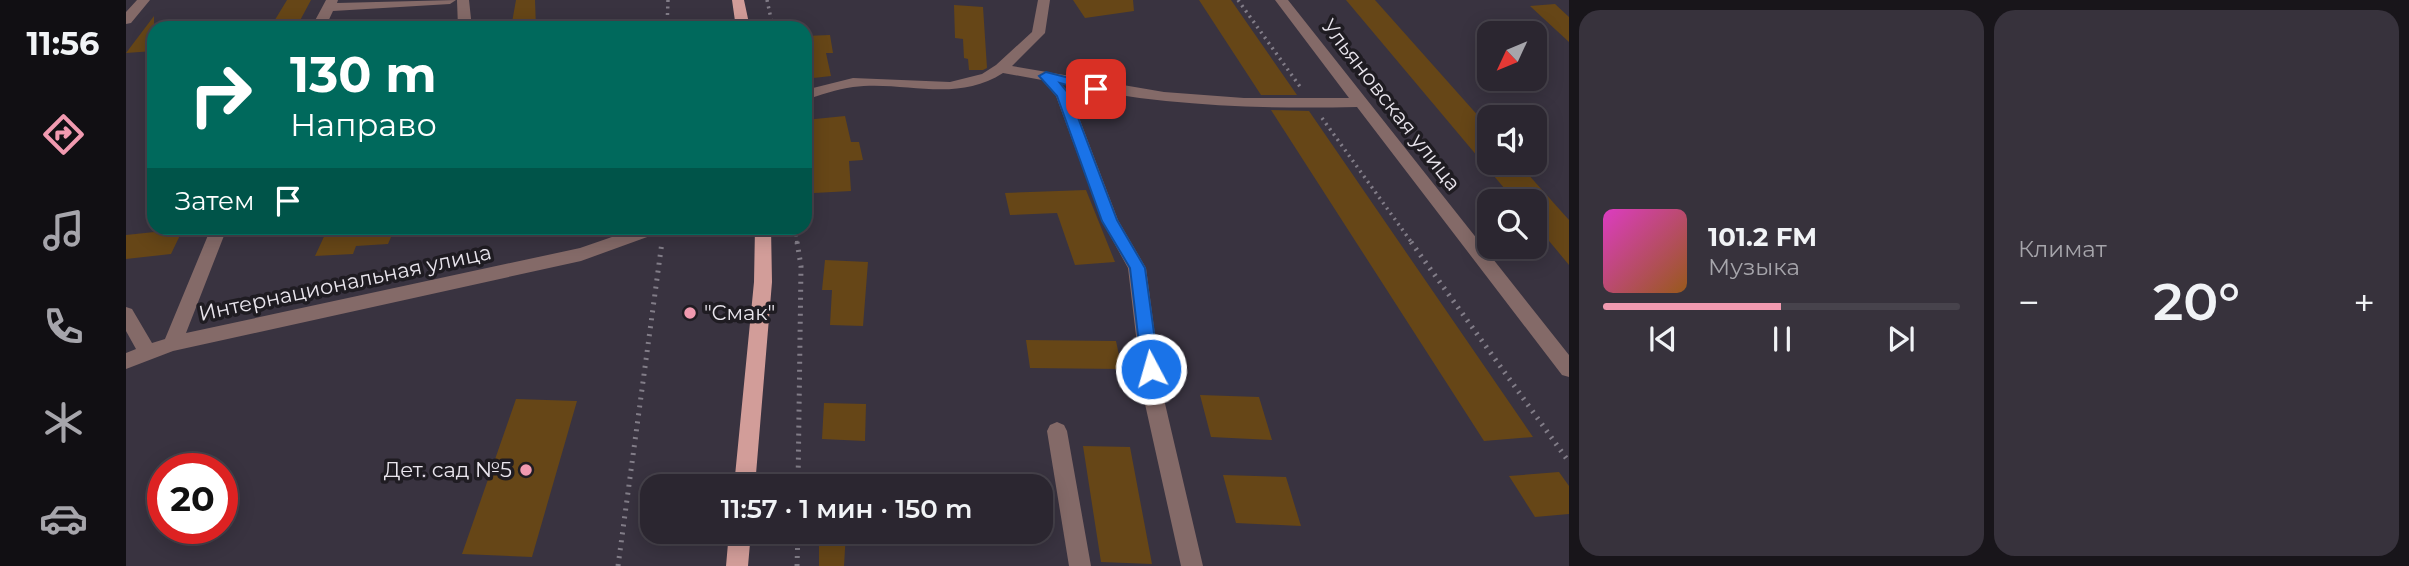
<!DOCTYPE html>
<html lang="ru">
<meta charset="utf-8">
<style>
body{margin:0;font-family:Montserrat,sans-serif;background:#37323c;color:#f1f3f6;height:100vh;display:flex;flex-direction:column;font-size:26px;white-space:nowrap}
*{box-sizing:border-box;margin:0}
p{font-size:23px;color:#a6a5ab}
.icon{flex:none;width:38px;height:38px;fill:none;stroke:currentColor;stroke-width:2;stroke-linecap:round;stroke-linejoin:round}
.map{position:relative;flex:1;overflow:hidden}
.side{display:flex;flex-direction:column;gap:10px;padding:10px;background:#18151a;width:840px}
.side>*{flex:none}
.hud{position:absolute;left:21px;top:21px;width:665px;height:214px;border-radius:21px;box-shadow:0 4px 18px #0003,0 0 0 2px #47434c;background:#00695c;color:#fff;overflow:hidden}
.needle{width:46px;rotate:226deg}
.tools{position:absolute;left:1351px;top:21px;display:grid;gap:14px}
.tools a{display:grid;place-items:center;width:70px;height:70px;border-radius:14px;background:#2b2630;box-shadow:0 4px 18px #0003,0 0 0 2px #47434c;font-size:35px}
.speed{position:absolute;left:21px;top:453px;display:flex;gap:14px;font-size:35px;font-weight:700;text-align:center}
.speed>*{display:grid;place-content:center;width:91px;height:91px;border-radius:50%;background:#2b2630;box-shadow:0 4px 18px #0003,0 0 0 2px #47434c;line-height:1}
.speed .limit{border:10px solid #d22;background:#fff;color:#111}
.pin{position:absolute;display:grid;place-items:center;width:60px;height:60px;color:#fff;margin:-30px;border-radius:14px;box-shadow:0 4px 10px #0006}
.me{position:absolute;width:77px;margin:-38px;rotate:354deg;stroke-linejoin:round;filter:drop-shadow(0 0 5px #0008)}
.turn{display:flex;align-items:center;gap:24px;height:147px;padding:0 28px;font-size:32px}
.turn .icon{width:91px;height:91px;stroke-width:2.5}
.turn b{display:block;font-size:49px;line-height:60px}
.then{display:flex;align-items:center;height:66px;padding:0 28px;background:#0003;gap:14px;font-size:26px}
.big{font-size:52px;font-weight:600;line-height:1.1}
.side .tile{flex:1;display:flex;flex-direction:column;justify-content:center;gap:10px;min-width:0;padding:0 24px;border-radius:21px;background:#37323c}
.song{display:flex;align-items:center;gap:21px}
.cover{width:84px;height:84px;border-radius:10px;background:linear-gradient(135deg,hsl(310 70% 55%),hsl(30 70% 35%))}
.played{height:7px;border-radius:4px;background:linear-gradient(90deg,#f19ab0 50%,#47434c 50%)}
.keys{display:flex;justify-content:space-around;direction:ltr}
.heat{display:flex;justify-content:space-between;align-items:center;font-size:38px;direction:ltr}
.side .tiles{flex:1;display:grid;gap:10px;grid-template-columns:repeat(2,1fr)}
.trip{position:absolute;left:514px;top:474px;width:413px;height:70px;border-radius:21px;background:#2b2630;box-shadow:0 4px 18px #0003,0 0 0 2px #47434c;font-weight:600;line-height:70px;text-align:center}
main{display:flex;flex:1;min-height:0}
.dock{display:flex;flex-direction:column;width:126px;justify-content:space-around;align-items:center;background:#110f13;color:#a6a5ab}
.dock .icon{width:49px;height:49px}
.dock .on{color:#f19ab0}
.dock b{font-size:32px;color:#f1f3f6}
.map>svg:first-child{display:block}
</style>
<main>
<nav class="dock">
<b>11:56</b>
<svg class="icon on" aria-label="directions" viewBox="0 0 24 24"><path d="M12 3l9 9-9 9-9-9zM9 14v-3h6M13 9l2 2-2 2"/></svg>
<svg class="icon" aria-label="music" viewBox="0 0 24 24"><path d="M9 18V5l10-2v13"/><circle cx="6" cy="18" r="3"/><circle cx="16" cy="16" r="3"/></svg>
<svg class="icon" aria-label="phone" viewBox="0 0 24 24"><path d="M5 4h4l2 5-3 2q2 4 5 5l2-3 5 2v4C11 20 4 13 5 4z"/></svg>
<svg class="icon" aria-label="climate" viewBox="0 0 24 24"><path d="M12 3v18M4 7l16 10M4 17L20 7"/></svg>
<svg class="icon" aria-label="car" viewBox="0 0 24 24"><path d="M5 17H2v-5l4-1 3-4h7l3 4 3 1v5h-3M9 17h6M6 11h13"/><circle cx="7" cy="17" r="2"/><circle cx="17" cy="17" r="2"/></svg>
</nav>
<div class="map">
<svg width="1443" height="566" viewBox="0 0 1443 566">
<rect width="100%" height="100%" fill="#393340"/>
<!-- building -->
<path fill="#664617" d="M 161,0 L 185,0 L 170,28 L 144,28 Z
M 390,0 L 409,0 L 410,28 L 385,28 Z
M 947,0 L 1007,0 L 1008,11 L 959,18 Z
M 1073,0 L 1105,0 L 1171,95 L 1135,95 Z
M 1220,0 L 1249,0 L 1363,128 L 1363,163 L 1392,163 L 1443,220 L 1443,265 L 1409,224 L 1409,201 L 1389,201 Z
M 1429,4 L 1443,17 L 1443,42 L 1404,6 Z
M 828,5 L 857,7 L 861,68 L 857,70 L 843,70 L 842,59 L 838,58 L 837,39 L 829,38 Z
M 28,16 L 28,51 L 0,53 Z
M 704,35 L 707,53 L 700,53 L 705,76 L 679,79 L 679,36 Z
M 1145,110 L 1183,111 L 1407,437 L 1358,441 Z
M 719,116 L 725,142 L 733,142 L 737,160 L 723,161 L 725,191 L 688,193 L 687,164 L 681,164 L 679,120 Z
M 960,190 L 989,262 L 949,265 L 931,213 L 884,215 L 879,193 Z
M 202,228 L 269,228 L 262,244 L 230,246 L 227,254 L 189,256 Z
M 57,229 L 45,254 L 0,259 L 0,235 Z
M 699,260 L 742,262 L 737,326 L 704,325 L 706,290 L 696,290 Z
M 900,340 L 990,341 L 996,369 L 904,368 Z
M 1074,395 L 1133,397 L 1146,440 L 1085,437 Z
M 390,399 L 451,401 L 406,557 L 336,554 Z
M 698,403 L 740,404 L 739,441 L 696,439 Z
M 957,446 L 1004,447 L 1026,564 L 975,562 Z
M 1433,472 L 1443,486 L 1443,514 L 1409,517 L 1383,476 Z
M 1097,475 L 1160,477 L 1175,526 L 1110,523 Z
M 693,532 L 720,532 L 718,566 L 693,566 Z"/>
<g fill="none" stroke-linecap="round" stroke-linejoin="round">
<!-- path-far1 -->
<path stroke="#827d88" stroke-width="3.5" stroke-dasharray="2 4.5" stroke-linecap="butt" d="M 641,0 L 647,28
M 1112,0 L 1175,88
M 541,28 L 542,0
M 1196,118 L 1286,243
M 669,228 L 671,243"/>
<!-- path -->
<path stroke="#827d88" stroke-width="5" stroke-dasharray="2 6" stroke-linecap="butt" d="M 671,242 L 675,266 L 672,486
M 1285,242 L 1443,462
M 492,566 L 536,242
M 671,566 L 672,532"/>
<!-- minor -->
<path fill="#846a68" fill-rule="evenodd" d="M 11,0 L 24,0 L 5,23 L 0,24 L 0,12 Z
M 200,0 L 212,0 L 211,3 L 330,0 L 324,4 L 207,11 L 199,28 L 185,28 Z
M 331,0 L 343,0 L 346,28 L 332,28 Z
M 912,0 L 924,0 L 919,33 L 886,66 L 1038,92 L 1118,98 L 1223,98 L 1149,0 L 1162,0 L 1443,355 L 1443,377 L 1436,375 L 1231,107 C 1131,109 1032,106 935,84 L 944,94 L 992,220 L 1020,268 L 1037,395 L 1077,566 L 1055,566 L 1017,395 L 1002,268 L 976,221 L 930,96 L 916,80 L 877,73 C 829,104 778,80 727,87 C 711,89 694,95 679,100 L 679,90 L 727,78 L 824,82 L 856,74 L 870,65 L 906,32 Z
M 85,228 L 101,228 L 60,333 L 454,248 L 512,228 L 537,228 L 535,232 L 455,261 L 47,351 L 0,369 L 0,353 L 10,349 L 0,331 L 0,307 L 6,309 L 26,343 L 39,339 Z
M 931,422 L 938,425 L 941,431 L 965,566 L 943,566 L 921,431 L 924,425 Z"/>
<!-- major -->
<path fill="#d29d99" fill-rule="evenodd" d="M 606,0 L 618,0 L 624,28 L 610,28 Z
M 629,228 L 645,228 L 646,282 L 629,486 L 608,486 L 628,282 Z
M 603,532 L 625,532 L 622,566 L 600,566 Z"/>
</g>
<!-- route -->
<path fill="#1a73e8" stroke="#114b97" stroke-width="2" d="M 920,72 L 975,86 L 976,89 L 970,93 L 934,83 L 943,94 L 991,220 L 1019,268 L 1033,369 L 1031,374 L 1025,376 L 1019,374 L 1016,369 L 1004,268 L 976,221 L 931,96 L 913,76 Z"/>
<!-- markers -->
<g fill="#f19ab0" stroke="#1f1c22" stroke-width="2.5">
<circle cx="564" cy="313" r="7"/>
<circle cx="400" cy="470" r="7"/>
</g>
<g text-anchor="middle" stroke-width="7" stroke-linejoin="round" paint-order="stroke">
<!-- street labels -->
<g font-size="21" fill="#e9e5ed" stroke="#1f1c22">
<text transform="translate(1265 105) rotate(52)" y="7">Ульяновская улица</text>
<text transform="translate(219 283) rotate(-12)" y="7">Интернациональная улица</text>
</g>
<!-- poi labels -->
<g font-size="21" fill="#e9e5ed" stroke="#1f1c22" text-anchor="start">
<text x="578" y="320">"Смак"</text>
<text x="386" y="477" text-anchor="end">Дет. сад №5</text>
</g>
</g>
</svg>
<div class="tools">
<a><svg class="needle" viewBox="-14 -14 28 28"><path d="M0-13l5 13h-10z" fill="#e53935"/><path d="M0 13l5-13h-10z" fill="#a6a5ab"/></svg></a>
<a><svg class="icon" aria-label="sound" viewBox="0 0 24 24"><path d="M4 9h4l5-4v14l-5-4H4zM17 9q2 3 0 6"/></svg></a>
<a><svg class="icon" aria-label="search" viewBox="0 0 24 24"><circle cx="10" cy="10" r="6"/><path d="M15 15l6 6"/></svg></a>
</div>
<div class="speed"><div class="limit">20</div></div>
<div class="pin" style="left:970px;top:89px;background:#d93025"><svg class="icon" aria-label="arrive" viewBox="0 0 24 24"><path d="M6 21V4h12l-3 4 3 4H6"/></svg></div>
<svg class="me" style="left:1025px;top:369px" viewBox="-20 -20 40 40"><circle r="17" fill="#1a73e8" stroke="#fff" stroke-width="3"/><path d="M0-11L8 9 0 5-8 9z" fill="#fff"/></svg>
<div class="trip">11:57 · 1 мин · 150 m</div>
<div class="hud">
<div class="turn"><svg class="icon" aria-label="right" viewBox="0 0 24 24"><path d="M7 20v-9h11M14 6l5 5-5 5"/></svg><div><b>130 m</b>Направо</div></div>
<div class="then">Затем<svg class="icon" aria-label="arrive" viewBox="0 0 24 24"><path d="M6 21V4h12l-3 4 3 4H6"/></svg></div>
</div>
</div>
<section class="side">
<div class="tiles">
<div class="tile">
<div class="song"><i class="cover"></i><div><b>101.2 FM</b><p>Музыка</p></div></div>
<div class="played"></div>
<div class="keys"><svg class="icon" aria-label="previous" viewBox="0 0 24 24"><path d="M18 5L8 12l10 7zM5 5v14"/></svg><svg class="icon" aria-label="pause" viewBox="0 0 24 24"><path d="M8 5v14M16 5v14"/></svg><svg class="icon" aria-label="next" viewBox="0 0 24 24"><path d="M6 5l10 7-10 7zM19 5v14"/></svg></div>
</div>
<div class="tile"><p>Климат</p>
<div class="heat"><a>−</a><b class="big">20°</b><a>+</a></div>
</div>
</div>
</section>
</main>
